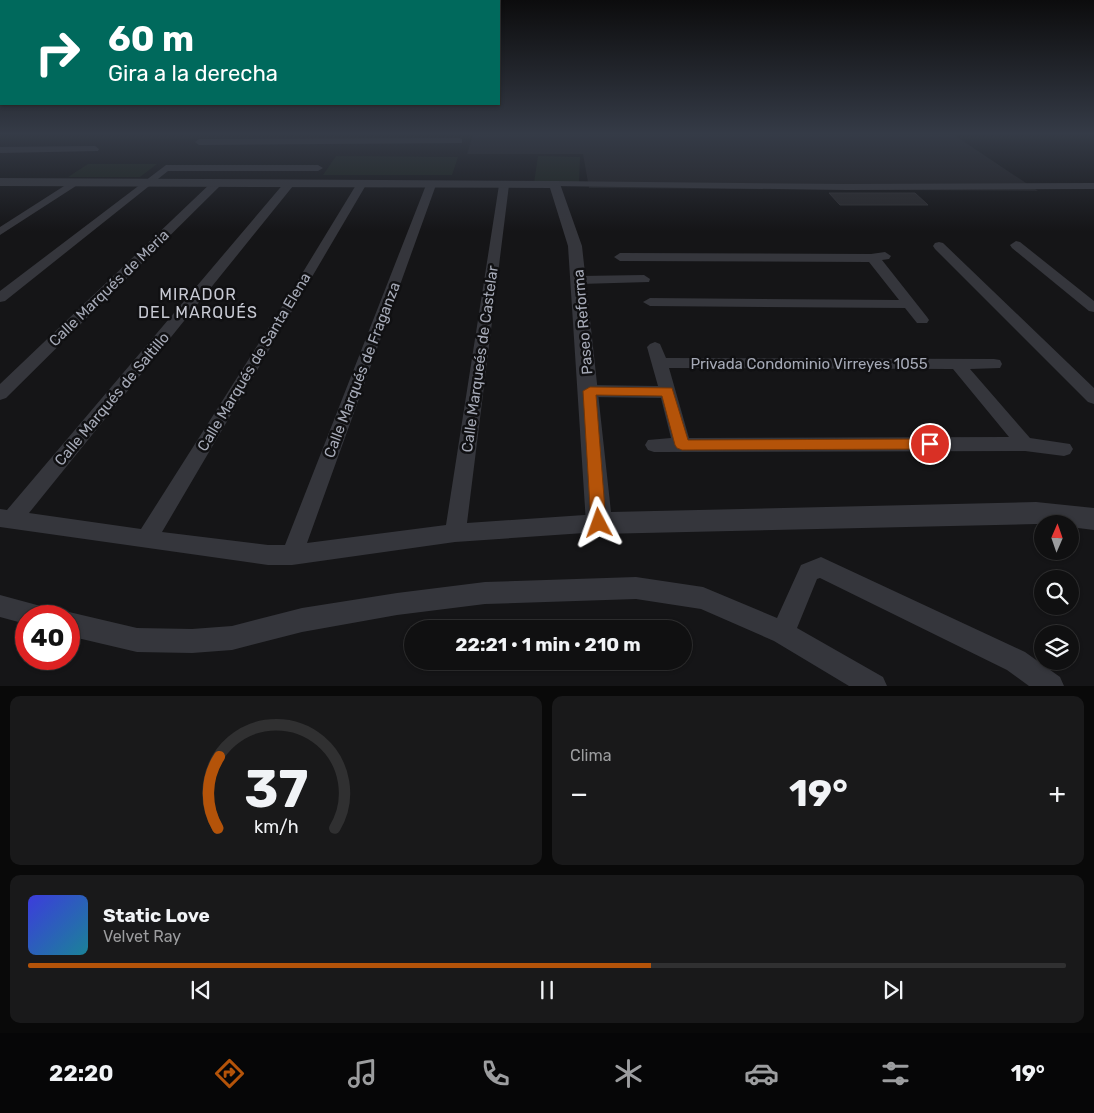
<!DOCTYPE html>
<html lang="es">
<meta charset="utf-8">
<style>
body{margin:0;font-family:Rubik,sans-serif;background:#19191a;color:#f1f3f6;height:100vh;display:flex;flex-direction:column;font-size:19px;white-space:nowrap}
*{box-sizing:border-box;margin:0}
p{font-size:16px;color:#9c9d9f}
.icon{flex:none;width:28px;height:28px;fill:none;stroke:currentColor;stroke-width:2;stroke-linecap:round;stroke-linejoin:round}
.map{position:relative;height:686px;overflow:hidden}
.side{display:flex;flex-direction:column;gap:10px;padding:10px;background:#090909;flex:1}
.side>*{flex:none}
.guide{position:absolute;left:0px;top:0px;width:500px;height:105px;box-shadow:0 1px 4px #0004,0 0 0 1px #303031;background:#00695c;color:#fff;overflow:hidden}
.needle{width:32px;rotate:2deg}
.buttons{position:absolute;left:1034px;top:515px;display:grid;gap:10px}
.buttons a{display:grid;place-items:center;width:45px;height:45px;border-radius:50%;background:#101011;box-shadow:0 1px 4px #0004,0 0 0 1px #303031;font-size:25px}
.speed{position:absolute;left:15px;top:605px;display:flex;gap:10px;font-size:25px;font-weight:700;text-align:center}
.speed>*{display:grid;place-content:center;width:65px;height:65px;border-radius:50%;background:#101011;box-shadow:0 1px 4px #0004,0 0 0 1px #303031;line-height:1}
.speed .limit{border:8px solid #d22;background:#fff;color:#111}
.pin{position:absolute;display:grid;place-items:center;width:42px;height:42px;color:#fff;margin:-21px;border:2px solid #fff;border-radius:50%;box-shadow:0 1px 5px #0007}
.me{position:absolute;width:55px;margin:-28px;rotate:356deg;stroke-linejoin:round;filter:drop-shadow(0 0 4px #0008)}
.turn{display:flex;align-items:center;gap:18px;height:105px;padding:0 25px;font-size:22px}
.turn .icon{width:65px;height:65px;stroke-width:2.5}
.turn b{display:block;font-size:35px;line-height:42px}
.big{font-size:38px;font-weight:700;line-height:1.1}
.side .card{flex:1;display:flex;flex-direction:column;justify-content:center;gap:8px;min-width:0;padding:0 18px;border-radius:10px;background:#19191a}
.side .dial{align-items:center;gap:0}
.dial svg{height:130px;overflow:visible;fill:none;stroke:#303031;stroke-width:7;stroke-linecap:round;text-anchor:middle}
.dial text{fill:#f1f3f6;stroke:none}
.song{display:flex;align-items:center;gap:15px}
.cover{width:60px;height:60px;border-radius:8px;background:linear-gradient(135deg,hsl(240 70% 55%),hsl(190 70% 35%))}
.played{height:5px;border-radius:2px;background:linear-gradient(90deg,#b45309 60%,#303031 60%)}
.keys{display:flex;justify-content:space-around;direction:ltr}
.heat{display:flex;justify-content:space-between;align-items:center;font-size:28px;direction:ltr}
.side .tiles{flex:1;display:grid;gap:10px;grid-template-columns:1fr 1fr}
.card:last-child{grid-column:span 2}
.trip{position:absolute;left:404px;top:620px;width:288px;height:50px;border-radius:25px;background:#101011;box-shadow:0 1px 4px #0004,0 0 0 1px #303031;font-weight:700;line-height:50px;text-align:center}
.tabs{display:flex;height:80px;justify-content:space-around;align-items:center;background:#060607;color:#9c9d9f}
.tabs .icon{width:35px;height:35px}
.tabs .active{color:#b45309}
.tabs b{font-size:22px;color:#f1f3f6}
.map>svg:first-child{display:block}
</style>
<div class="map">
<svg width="1094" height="686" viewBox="0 0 1094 686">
<rect width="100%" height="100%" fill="#151517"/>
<!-- built -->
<path fill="#212124" d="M 473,135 L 954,135 L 1038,191 L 589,188 L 583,154 L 467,154 Z"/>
<!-- green -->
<path fill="#1b221c" d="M 336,156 L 458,157 L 452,175 L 323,175 Z
M 538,156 L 580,157 L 579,183 L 534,183 Z
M 88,164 L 157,164 L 140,177 L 68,177 Z"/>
<!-- building -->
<path fill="#28282b" stroke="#2f2f33" d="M 829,193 L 915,193 L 928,205 L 840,205 Z"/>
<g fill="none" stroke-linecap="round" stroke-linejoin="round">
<!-- minor -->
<path fill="#35363c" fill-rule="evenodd" d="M 459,138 L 462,139 L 462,143 L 199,145 L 195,142 L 199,139 Z
M 95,146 L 99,149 L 98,151 L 0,153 L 0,147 Z
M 166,165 L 318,165 L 323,168 L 318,171 L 168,171 L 5,301 L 0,302 L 0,291 Z
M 75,179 L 80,182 L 79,184 L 0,235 L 0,227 Z
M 218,179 L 222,180 L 222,184 L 6,398 L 0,400 L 0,384 L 214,180 Z
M 289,181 L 293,182 L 293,186 L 29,513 L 141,529 L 278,313 L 356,185 L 361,182 L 366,185 L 162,532 L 268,545 L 285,545 L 426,185 L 431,182 L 436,185 L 307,543 L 446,525 L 499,185 L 504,182 L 509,185 L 467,523 L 599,514 L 606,517 L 609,523 L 606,529 L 599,532 L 455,542 L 292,565 L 268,565 L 0,527 L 0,509 L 7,510 L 285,182 Z
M 555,181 L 847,184 L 1094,183 L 1094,189 L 847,190 L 551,186 L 550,184 Z
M 1016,241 L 1020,242 L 1094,301 L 1094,312 L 1089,311 L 1012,248 L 1010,245 Z
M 939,242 L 943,243 L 1094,388 L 1094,404 L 1088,402 L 935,249 L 933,246 L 935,243 Z
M 885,252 L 891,256 L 889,259 L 882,260 L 927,317 L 929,320 L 927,323 L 917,323 L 905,308 L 650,306 L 643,302 L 650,298 L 899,300 L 869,262 L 620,261 L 614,257 L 620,253 L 871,254 Z
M 644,275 L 650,279 L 649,282 L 580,284 L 573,280 L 580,276 Z
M 655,342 L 660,344 L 666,358 L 994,359 L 1000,360 L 1002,364 L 1000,368 L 970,369 L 1030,438 L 1070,444 L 1073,449 L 1070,454 L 1064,456 L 1025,451 L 654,452 L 648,450 L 645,445 L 648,440 L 671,438 L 661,398 L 589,397 L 583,395 L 581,391 L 583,387 L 589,385 L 658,386 L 647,347 L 650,344 ZM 669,368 L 953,369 L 1009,437 L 689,438 Z
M 821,557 L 1025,652 L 1060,677 L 1064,686 L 1029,686 L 1007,670 L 820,578 L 817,579 L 797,628 L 883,677 L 887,686 L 849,686 L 774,641 L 701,609 L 636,599 L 485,604 L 397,615 L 302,632 L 232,650 L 192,653 L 137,652 L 69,636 L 69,616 L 60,616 L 69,612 L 137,628 L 192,629 L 232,626 L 302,608 L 397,593 L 485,582 L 636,577 L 703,587 L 777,618 L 801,565 Z
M 0,595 L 48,608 L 52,616 L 26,616 L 26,624 L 0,617 Z"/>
<!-- tertiary -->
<path fill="#35363c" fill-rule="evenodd" d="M 0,178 L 559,181 L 582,246 L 611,512 L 1036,502 L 1094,508 L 1094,530 L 1070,527 L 1070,524 L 1036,524 L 599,534 L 590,531 L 586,523 L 568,246 L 550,188 L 0,186 Z"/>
</g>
<!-- sky -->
<linearGradient id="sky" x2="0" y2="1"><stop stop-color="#0c0c0d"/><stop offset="0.58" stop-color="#353b47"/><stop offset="1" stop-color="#353b47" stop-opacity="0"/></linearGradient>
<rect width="1094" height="231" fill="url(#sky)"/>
<!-- route -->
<path fill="#b45309" stroke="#753606" d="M 590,387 L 672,388 L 688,440 L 930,439 L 935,440 L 937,444 L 935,448 L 930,449 L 682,450 L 677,448 L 675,445 L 662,396 L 596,395 L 606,523 L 604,527 L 599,529 L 593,527 L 591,523 L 583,391 Z"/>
<g text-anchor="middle" stroke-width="5" stroke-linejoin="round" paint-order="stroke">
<!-- street labels -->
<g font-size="15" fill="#a6aab7" stroke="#101012">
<text transform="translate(109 288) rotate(-44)" y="5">Calle Marqués de Meria</text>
<text transform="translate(583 322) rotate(-95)" y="5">Paseo Reforma</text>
<text transform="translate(480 359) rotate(-82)" y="5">Calle Marqueés de Castelar</text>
<text transform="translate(254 362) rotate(-59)" y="5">Calle Marqués de Santa Elena</text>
<text x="809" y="369">Privada Condominio Virreyes 1055</text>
<text transform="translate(362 370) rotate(-69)" y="5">Calle Marqués de Fraganza</text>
<text transform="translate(112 399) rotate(-50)" y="5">Calle Marqués de Saltillo</text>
</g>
<!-- neighbourhood labels -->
<g font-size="16" letter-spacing="1" fill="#c7c9d3" stroke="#101012">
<text x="198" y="300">MIRADOR<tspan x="198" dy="18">DEL MARQUÉS</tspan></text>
</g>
</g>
</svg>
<div class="buttons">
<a><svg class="needle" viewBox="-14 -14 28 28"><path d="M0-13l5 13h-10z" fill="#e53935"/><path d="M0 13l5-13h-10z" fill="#9c9d9f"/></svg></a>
<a><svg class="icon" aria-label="search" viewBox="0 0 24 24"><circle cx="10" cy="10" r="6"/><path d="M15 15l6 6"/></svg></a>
<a><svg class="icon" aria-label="layers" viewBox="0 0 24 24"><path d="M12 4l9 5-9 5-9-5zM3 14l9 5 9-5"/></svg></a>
</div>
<div class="speed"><div class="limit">40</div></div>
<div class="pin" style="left:930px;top:444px;background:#d93025"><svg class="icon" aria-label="arrive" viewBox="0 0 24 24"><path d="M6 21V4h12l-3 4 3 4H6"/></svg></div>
<svg class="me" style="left:599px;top:523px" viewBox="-20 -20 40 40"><path d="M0-17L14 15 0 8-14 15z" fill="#b45309" stroke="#fff" stroke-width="4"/></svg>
<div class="trip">22:21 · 1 min · 210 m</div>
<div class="guide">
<div class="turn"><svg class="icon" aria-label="right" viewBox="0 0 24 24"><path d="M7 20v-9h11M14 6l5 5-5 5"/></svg><div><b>60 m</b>Gira a la derecha</div></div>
</div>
</div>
<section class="side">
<div class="tiles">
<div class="card dial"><svg viewBox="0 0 100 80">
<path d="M14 69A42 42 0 1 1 86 69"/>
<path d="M14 69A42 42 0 0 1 15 25" stroke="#b45309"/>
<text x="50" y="56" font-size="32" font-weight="700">37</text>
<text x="50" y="72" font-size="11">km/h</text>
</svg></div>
<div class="card"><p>Clima</p>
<div class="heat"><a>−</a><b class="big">19°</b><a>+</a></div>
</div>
<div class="card">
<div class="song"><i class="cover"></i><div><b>Static Love</b><p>Velvet Ray</p></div></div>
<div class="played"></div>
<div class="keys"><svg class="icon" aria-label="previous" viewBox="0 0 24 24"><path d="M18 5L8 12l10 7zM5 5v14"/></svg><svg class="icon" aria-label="pause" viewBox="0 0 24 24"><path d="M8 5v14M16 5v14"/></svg><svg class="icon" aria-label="next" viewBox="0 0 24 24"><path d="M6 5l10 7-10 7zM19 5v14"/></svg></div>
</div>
</div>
</section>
<nav class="tabs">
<b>22:20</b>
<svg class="icon active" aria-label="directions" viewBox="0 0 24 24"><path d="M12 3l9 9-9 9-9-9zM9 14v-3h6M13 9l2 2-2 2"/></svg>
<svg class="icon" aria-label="music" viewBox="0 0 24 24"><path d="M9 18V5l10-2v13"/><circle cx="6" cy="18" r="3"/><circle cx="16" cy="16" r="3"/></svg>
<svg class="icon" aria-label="phone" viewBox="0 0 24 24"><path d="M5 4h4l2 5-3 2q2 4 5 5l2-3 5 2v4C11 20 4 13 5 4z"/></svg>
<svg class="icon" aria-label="climate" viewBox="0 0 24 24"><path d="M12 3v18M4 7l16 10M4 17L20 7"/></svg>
<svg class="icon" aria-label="car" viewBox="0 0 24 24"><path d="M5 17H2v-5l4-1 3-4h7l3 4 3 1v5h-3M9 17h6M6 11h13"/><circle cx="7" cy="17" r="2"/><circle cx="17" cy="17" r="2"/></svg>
<svg class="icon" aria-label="filters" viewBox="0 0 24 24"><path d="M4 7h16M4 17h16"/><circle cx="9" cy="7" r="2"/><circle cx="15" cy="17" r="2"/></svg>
<b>19°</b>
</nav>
